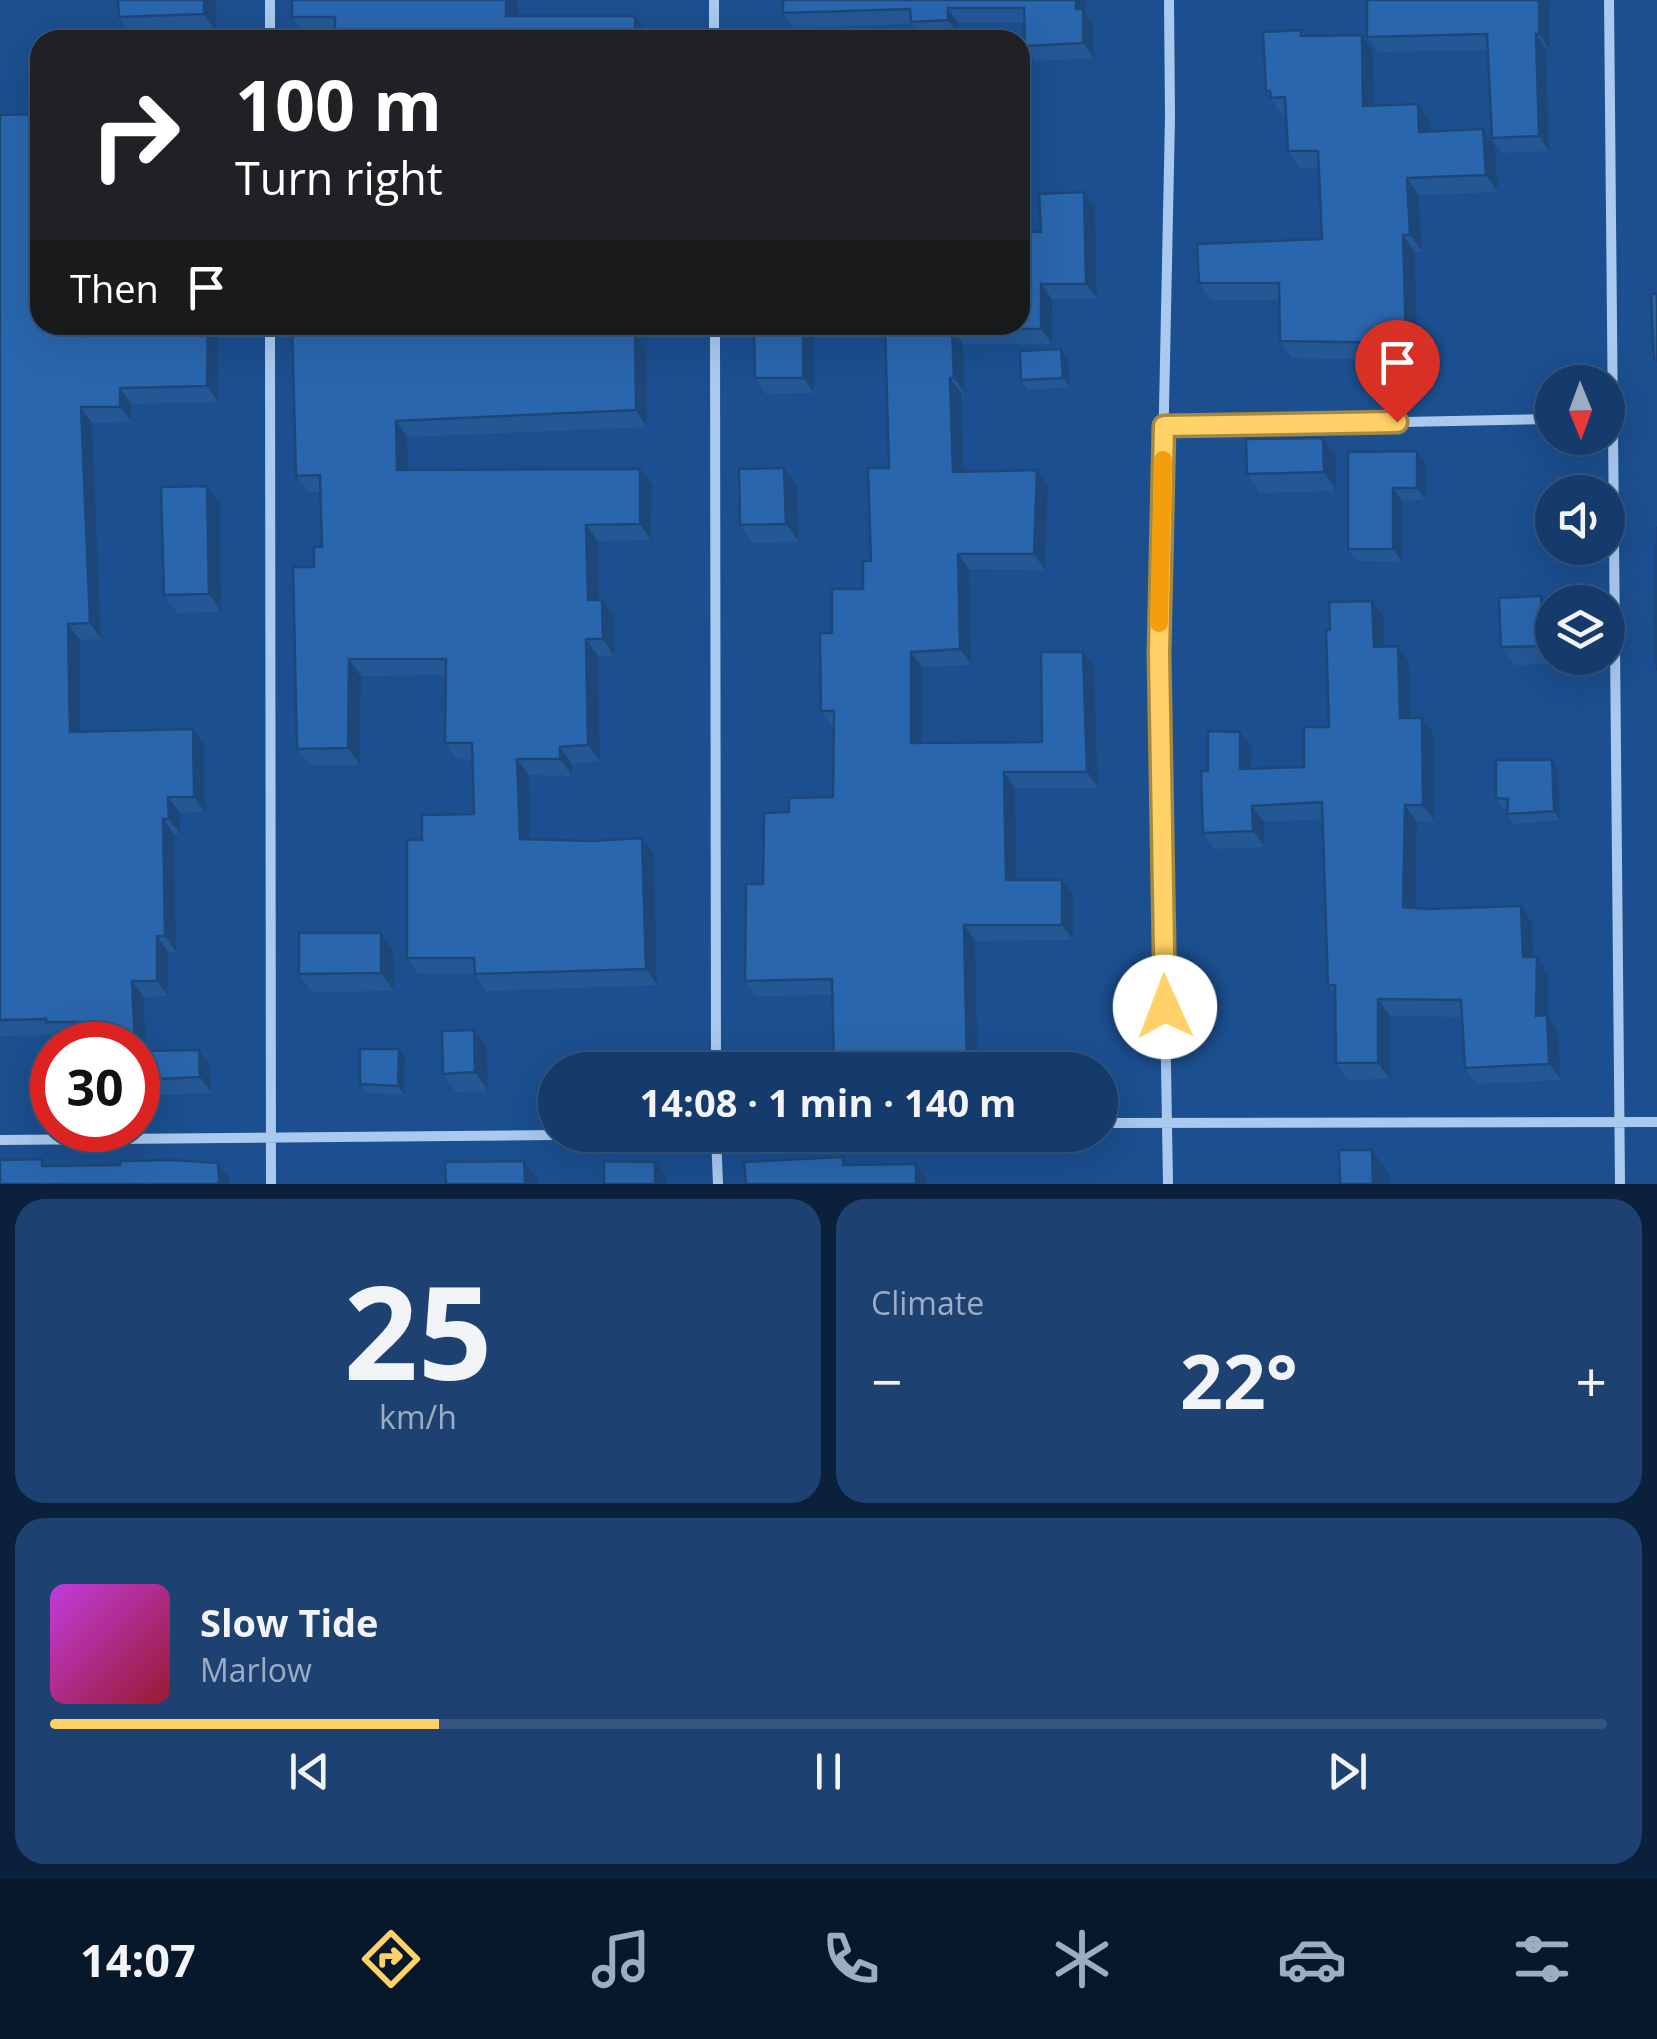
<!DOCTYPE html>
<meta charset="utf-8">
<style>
body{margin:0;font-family:"Open Sans",sans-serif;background:#1d4271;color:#f1f3f6;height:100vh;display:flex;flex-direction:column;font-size:38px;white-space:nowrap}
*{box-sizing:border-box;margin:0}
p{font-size:32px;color:#9dadc1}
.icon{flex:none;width:55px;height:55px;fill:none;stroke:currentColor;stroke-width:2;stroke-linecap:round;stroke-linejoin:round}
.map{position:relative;height:1184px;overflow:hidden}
.details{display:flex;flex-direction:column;gap:15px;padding:15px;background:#0b203b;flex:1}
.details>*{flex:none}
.hud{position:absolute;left:30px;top:30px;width:1000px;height:305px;border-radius:30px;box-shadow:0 10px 40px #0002,0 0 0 2px #33557e;background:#202124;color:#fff;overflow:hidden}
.needle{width:65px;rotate:179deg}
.buttons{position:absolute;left:1535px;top:365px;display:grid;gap:20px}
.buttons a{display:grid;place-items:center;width:90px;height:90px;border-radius:50%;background:#143b6b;box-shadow:0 10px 40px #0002,0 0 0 2px #33557e;font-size:50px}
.speed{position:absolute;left:30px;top:1022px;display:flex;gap:20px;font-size:50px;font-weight:700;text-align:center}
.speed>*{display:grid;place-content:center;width:130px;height:130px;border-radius:50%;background:#143b6b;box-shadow:0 10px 40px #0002,0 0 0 2px #33557e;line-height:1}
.speed .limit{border:15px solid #d22;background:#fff;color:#111}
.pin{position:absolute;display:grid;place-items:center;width:85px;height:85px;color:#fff;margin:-102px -42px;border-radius:50% 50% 50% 0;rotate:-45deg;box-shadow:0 0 10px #0007}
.pin .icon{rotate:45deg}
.me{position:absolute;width:110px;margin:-55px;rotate:358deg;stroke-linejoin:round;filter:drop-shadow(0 0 8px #0008)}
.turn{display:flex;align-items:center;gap:35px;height:210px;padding:0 40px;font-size:45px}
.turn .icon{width:130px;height:130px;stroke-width:2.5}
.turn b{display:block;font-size:70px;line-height:85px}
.then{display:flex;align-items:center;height:95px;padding:0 40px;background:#0003;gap:20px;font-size:38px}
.big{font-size:75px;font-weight:700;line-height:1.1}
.details .widget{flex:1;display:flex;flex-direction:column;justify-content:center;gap:15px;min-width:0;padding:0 35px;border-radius:30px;background:#1d4271}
.details .dial{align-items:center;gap:0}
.dial b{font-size:130px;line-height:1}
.song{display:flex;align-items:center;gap:30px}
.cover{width:120px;height:120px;border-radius:15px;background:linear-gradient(135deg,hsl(290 70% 55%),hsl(350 70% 35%))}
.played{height:10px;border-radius:5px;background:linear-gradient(90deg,#ffd166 25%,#33557e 25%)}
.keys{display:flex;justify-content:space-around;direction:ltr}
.heat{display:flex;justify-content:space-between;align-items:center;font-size:55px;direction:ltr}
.details .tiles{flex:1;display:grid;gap:15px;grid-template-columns:1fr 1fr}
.widget:last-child{grid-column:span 2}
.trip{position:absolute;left:538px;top:1052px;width:580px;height:100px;border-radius:50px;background:#143b6b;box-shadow:0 10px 40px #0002,0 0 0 2px #33557e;font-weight:700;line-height:100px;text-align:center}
.menu{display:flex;height:160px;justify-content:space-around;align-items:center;background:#08182b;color:#9dadc1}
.menu .icon{width:70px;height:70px}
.menu .current{color:#ffd166}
.menu b{font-size:45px;color:#f1f3f6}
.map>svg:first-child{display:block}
</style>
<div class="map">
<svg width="1657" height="1184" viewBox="0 0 1657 1184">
<rect width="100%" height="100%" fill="#1b4f8f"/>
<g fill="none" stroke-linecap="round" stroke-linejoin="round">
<!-- street -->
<path stroke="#a9c9ee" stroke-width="10" d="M 714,0 L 714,40
M 1609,0 L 1620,1184
M 270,40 L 270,0
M 270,325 L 271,1184
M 715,325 L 716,1070
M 1164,427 L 1552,419
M 1100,1123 L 1657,1122
M 716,1135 L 718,1184
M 0,1140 L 555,1135
M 1168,1184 L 1159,653 L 1170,117 L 1169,0"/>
</g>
<!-- wall -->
<path fill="#245895" d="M 118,0 L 216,0 L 217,32 L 132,35 L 119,17 Z
M 783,0 L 1086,0 L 1086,14 L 1093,24 L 1094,58 L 1035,61 L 1025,46 L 1024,23 L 958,23 L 958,35 L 921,37 L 912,24 L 794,28 L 783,13 Z
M 1550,0 L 1549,49 L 1546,49 L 1549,151 L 1502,153 L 1492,138 L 1488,50 L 1378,52 L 1367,37 Z
M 518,16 L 646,32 L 303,34 L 292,17 Z
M 1301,30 L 1305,36 L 1373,52 L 1374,106 L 1418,104 L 1430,121 L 1430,132 L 1483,129 L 1495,146 L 1498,192 L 1419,195 L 1422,252 L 1415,252 L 1417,360 L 1292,358 L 1280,341 L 1279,300 L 1211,300 L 1199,283 L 1322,239 L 1319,168 L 1300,168 L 1288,151 L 1286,115 L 1282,115 L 1266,91 Z
M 0,115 L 40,325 L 231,325 L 231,333 L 219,334 L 218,402 L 131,404 L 131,422 L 92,423 L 101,639 L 80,640 L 81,732 L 193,729 L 204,745 L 205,812 L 180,813 L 180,834 L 174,834 L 176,952 L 168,952 L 168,996 L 144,997 L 145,1051 L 199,1050 L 210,1066 L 211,1093 L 138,1096 L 138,1045 L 96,1045 L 91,1038 L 57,1038 L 55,1035 L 0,1036 Z
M 1095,207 L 1097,299 L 1052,299 L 1052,344 L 963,344 L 965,393 L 961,393 L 963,472 L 1048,486 L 1045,570 L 969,569 L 971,665 L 922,667 L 922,743 L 1042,742 L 1094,667 L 1098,788 L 1015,788 L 1017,880 L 1073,895 L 1073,940 L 975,941 L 978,1070 L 834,1070 L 833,995 L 755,996 L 745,981 L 763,884 L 789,812 L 833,797 L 834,727 L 832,727 L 821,711 L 832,633 L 863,589 L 871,561 L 889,468 L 885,325 L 1041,232 Z
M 565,325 L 571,334 L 635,333 L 646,349 L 647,427 L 407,437 L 408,470 L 652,485 L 651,540 L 598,541 L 599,600 L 614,616 L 614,656 L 598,656 L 600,761 L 572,764 L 572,776 L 529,775 L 531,840 L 654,854 L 657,985 L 486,991 L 475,974 L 418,974 L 407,958 L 422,840 L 474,814 L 472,760 L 457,759 L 445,743 L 445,675 L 361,676 L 360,765 L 309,765 L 297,749 L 314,567 L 322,547 L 321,492 L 308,492 L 296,476 Z
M 748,325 L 830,325 L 830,327 L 814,327 L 814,393 L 766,394 L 755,378 L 754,329 L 751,329 Z
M 1061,349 L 1068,358 L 1070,387 L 1028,390 L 1021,380 Z
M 1417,451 L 1426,464 L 1425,500 L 1402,501 L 1402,562 L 1357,561 L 1348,549 Z
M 1336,456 L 1336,491 L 1260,493 L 1247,474 Z
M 207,486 L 220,504 L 221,612 L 177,613 L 164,595 Z
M 797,486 L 799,542 L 753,543 L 740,525 Z
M 1541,596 L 1556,664 L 1514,665 L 1501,647 Z
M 1372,601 L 1384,617 L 1385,646 L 1409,662 L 1411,718 L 1434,735 L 1434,821 L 1417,822 L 1415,908 L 1426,909 L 1521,906 L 1532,922 L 1534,957 L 1537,957 L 1548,974 L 1548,1017 L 1558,1032 L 1561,1080 L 1476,1084 L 1465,1068 L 1462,1017 L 1390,1016 L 1390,1079 L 1347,1080 L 1336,1063 L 1336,997 L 1328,986 L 1323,819 L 1264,822 L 1265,847 L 1214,849 L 1203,833 L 1208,771 L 1252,748 L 1252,769 L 1304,767 L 1329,727 L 1330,630 Z
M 1552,760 L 1558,769 L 1560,820 L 1514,824 L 1507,814 L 1507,808 L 1502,808 L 1496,798 Z
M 393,951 L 394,991 L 312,992 L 299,974 Z
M 487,1048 L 488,1091 L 456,1092 L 443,1074 Z
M 399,1049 L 405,1058 L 404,1095 L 366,1093 L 360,1084 Z"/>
<!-- shaded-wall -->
<path fill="#1d4779" d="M 204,0 L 216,0 L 217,32 L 204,14 Z
M 506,0 L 517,0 L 518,32 L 506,16 Z
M 1076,0 L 1086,0 L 1086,14 L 1093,24 L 1094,58 L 1083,43 L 1076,9 Z
M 1539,0 L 1550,0 L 1549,49 L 1539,34 Z
M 948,8 L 958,23 L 958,35 L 948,20 Z
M 635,16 L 646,32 L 646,40 L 635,40 Z
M 1536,34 L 1546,49 L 1549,151 L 1539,136 Z
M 1362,35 L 1373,52 L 1375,123 L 1363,106 Z
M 1418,104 L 1430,121 L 1431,149 L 1419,132 Z
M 1483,129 L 1495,146 L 1498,192 L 1486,175 Z
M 1407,178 L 1419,195 L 1422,252 L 1410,235 Z
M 1084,192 L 1095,207 L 1097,299 L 1086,284 Z
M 1403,235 L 1415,252 L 1417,360 L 1406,343 Z
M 1041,284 L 1052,299 L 1052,344 L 1041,329 Z
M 208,325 L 213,325 L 219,334 L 218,402 L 207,386 Z
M 561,325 L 565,325 L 572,335 L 561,334 Z
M 803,325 L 812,325 L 814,327 L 814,393 L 803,378 Z
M 952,329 L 963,344 L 965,393 L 954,378 Z
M 635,333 L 646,349 L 647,427 L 636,410 Z
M 1061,349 L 1068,358 L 1070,387 L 1063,378 Z
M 950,378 L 961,393 L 964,488 L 953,472 Z
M 120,388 L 131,404 L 131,422 L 120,407 Z
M 81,407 L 92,423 L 101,639 L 90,623 Z
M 396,421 L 407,437 L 409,487 L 397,470 Z
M 1323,438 L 1336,456 L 1336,491 L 1324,472 Z
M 1417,451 L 1426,464 L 1425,500 L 1417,488 Z
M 784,468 L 797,486 L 799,542 L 786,524 Z
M 640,469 L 652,485 L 651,540 L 640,524 Z
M 1037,470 L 1048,486 L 1045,570 L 1034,554 Z
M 207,486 L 220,504 L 221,612 L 209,594 Z
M 1393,488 L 1402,501 L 1402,562 L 1393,549 Z
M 586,525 L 598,541 L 599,617 L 588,600 Z
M 958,554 L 969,569 L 971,665 L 960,649 Z
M 1541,596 L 1552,613 L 1552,658 L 1556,658 L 1556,664 L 1543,646 Z
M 602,600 L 614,616 L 614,656 L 603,639 Z
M 1372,601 L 1384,617 L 1385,663 L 1374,647 Z
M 68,624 L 80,640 L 81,748 L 70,732 Z
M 586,639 L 598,656 L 600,761 L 588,745 Z
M 1398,646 L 1409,662 L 1411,734 L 1400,718 Z
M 911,652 L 922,667 L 922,759 L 911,743 Z
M 1083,652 L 1094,667 L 1098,788 L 1087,772 Z
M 349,659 L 361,676 L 360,765 L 348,748 Z
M 1422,718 L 1434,735 L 1434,821 L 1423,805 Z
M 193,729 L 204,745 L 205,812 L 194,797 Z
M 1240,732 L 1252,748 L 1251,786 L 1240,769 Z
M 560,747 L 572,764 L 572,776 L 560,759 Z
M 517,759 L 529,775 L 531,856 L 520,839 Z
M 1552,760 L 1558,769 L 1560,820 L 1554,811 Z
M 1004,772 L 1015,788 L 1017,895 L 1006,880 Z
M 168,797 L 180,813 L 180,834 L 169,819 Z
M 1405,805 L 1417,822 L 1415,923 L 1403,907 Z
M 1252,806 L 1264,822 L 1265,847 L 1253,831 Z
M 163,819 L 174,834 L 176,952 L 165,936 Z
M 642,838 L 654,854 L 657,985 L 646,969 Z
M 1062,880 L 1073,895 L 1073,940 L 1062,925 Z
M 1521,906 L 1532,922 L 1534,974 L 1523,957 Z
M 964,925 L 975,941 L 978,1070 L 969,1070 L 967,1067 Z
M 381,933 L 393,951 L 394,991 L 381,973 Z
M 157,936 L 168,952 L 168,996 L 157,981 Z
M 1537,957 L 1548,974 L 1548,1017 L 1558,1032 L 1561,1080 L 1549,1064 L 1536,1016 Z
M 132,981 L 144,997 L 146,1067 L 138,1055 L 138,1045 L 135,1045 Z
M 1378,999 L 1390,1016 L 1390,1079 L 1378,1063 Z
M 474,1030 L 487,1048 L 488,1091 L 475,1072 Z
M 399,1049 L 405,1058 L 404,1095 L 398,1086 Z
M 199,1050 L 210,1066 L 211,1093 L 200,1077 Z
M 1372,1150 L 1390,1176 L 1390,1184 L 1373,1184 Z
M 524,1161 L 536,1178 L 538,1184 L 526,1184 L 525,1182 Z
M 655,1162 L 667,1179 L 667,1184 L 655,1184 Z
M 218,1163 L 230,1180 L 230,1184 L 219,1184 Z
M 916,1164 L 927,1180 L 927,1184 L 916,1184 Z"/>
<!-- building -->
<path fill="#2a66ad" stroke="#1d4779" stroke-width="2.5" d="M 118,0 L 204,0 L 204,14 L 119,17 Z
M 292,0 L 506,0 L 506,16 L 635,16 L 635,40 L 335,40 L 335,17 L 292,17 Z
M 783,0 L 1076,0 L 1076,9 L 1083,9 L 1083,43 L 1025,46 L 1024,8 L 948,8 L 948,20 L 911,22 L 910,9 L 783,13 Z
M 1367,0 L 1539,0 L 1539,34 L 1536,34 L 1539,136 L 1492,138 L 1487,34 L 1367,37 Z
M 1301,30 L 1301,36 L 1362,35 L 1363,106 L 1418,104 L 1419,132 L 1483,129 L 1486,175 L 1407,178 L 1410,235 L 1403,235 L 1406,343 L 1280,341 L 1279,283 L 1199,283 L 1197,244 L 1322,239 L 1318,151 L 1288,151 L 1285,97 L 1271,98 L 1270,91 L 1266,91 L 1263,32 Z
M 40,81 L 40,325 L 208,325 L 207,386 L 120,388 L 120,407 L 81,407 L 90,623 L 68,624 L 70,732 L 193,729 L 194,797 L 168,797 L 169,819 L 163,819 L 165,936 L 157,936 L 157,981 L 132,981 L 135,1045 L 101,1045 L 100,1035 L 89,1035 L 89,1022 L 46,1022 L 46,1019 L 0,1020 L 0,115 L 33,114 L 34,82 Z
M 1084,192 L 1086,284 L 1041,284 L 1041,329 L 952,329 L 954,378 L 950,378 L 953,472 L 1037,470 L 1034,554 L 958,554 L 960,649 L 911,652 L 911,743 L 1042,742 L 1041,652 L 1083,652 L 1087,772 L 1004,772 L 1006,880 L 1062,880 L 1062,925 L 964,925 L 967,1067 L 888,1070 L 834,1070 L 832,979 L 745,981 L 746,884 L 763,884 L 764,813 L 789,812 L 789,798 L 833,797 L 834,711 L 821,711 L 820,633 L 832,633 L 832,589 L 863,589 L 863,561 L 871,561 L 868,468 L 889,468 L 885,325 L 1020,325 L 1020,231 L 1041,232 L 1039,194 Z
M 1651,294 L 1657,294 L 1657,360 L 1654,360 Z
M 292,325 L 561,325 L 561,334 L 635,333 L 636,410 L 396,421 L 397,470 L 640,469 L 640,524 L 586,525 L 588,600 L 602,600 L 603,639 L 586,639 L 588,745 L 560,747 L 560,759 L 517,759 L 520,839 L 592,841 L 642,838 L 646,969 L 475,974 L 474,958 L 407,958 L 407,840 L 422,840 L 422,815 L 474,814 L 472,743 L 445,743 L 446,659 L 349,659 L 348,748 L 297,749 L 293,567 L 314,567 L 314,547 L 322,547 L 320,475 L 296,476 Z
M 754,325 L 803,325 L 803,378 L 755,378 Z
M 1061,349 L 1063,378 L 1021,380 L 1020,351 Z
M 1323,438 L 1324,472 L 1247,474 L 1246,439 Z
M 1417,451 L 1417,488 L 1393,488 L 1393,549 L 1348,549 L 1348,452 Z
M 784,468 L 786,524 L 740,525 L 739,469 Z
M 207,486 L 209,594 L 164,595 L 161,487 Z
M 1657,527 L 1657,671 L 1655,623 Z
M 1541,596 L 1543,646 L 1501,647 L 1499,598 Z
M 1372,601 L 1374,647 L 1398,646 L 1400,718 L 1422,718 L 1423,805 L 1405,805 L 1403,907 L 1426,909 L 1521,906 L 1523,957 L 1537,957 L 1536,1016 L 1547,1015 L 1549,1064 L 1465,1068 L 1461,1000 L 1378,999 L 1378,1063 L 1336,1063 L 1335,985 L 1328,986 L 1322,802 L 1252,806 L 1253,831 L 1203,833 L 1201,771 L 1208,771 L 1208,731 L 1240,732 L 1240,769 L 1304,767 L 1304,727 L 1329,727 L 1326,630 L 1330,630 L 1329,602 Z
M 1496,760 L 1552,760 L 1554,811 L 1507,814 L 1508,799 L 1496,798 Z
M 299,933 L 381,933 L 381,973 L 299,974 Z
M 474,1030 L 475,1072 L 443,1074 L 442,1031 Z
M 360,1049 L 399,1049 L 398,1086 L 360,1084 Z
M 199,1050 L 200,1077 L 138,1080 L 138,1051 Z
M 1339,1150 L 1372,1150 L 1373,1184 L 1340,1184 Z
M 843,1157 L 843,1165 L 916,1164 L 916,1184 L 746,1184 L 744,1162 Z
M 42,1159 L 42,1166 L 120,1165 L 120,1161 L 173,1160 L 218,1163 L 219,1184 L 0,1184 L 0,1160 Z
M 524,1161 L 525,1182 L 536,1181 L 536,1184 L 446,1184 L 445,1162 Z
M 604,1161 L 655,1162 L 655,1184 L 604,1184 Z"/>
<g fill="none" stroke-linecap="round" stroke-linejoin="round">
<!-- route casing -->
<g stroke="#a68842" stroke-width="25">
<path id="route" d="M 1165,1007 L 1159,653 L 1164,426 L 1397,422"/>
</g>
<!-- route -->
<use href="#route" stroke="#ffd166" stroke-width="18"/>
<!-- slow -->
<path stroke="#f59e0b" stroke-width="18" d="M 1159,623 L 1163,460"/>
</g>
</svg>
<div class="buttons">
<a><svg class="needle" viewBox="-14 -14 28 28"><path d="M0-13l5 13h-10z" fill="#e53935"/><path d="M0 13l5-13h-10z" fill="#9dadc1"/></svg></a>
<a><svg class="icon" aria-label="sound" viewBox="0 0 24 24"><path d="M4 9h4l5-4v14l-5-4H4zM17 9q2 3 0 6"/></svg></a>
<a><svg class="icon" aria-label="layers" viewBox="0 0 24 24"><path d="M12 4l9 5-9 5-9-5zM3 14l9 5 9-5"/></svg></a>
</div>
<div class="speed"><div class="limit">30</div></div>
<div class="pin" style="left:1397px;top:422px;background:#d93025"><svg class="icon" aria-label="arrive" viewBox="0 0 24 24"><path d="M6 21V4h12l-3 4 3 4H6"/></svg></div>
<svg class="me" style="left:1165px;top:1007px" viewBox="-20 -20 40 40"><circle r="19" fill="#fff"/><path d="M0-13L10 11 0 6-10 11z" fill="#ffd166"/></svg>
<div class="trip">14:08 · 1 min · 140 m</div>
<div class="hud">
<div class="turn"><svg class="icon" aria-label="right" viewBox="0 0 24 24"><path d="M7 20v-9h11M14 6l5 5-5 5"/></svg><div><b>100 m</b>Turn right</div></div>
<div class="then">Then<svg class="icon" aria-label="arrive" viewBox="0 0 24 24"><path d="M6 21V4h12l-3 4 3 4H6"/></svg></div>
</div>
</div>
<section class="details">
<div class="tiles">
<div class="widget dial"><b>25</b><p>km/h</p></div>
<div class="widget"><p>Climate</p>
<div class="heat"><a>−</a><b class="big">22°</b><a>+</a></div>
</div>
<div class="widget">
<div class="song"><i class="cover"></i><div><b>Slow Tide</b><p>Marlow</p></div></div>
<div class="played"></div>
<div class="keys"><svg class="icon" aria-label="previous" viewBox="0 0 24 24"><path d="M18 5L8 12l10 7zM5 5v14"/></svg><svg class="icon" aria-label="pause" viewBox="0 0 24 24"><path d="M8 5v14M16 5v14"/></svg><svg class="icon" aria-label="next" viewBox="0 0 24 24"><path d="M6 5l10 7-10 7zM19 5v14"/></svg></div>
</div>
</div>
</section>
<nav class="menu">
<b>14:07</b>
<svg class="icon current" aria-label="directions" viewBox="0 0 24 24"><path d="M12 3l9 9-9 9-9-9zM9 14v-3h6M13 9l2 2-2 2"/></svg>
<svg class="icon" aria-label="music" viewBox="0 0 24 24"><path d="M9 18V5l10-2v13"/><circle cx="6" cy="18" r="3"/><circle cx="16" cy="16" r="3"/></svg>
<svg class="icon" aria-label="phone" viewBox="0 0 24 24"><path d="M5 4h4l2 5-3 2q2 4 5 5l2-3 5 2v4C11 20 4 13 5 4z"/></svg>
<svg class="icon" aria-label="climate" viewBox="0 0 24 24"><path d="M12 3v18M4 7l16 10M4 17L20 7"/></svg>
<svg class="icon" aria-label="car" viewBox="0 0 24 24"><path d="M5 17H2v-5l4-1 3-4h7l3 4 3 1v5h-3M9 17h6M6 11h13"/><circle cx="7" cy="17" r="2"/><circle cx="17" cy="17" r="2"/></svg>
<svg class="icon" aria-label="filters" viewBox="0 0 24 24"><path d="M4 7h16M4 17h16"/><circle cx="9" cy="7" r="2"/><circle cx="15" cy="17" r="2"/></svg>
</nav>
